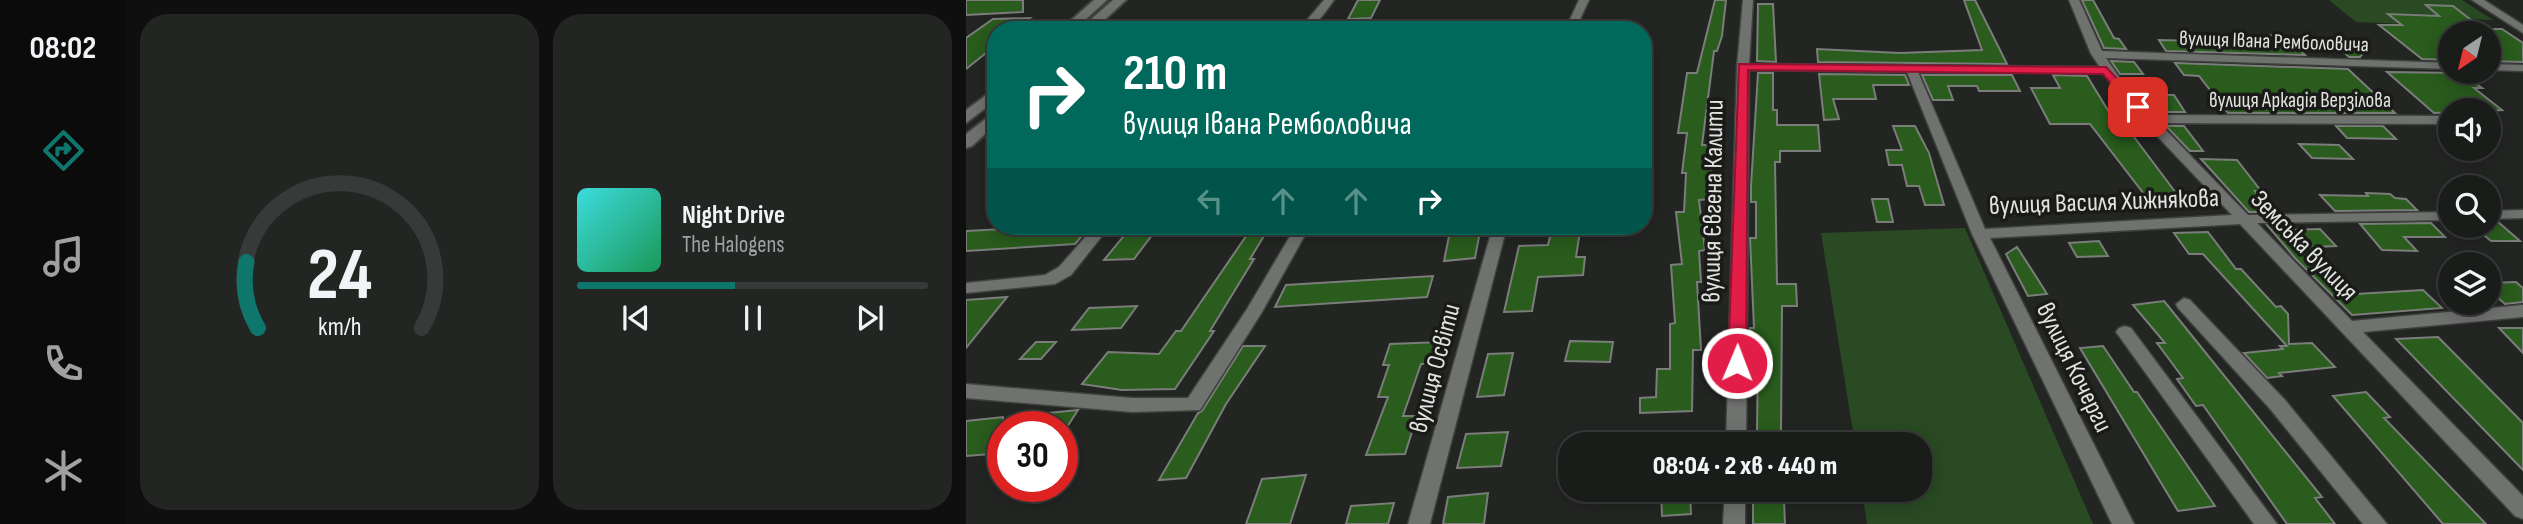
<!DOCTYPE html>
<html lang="uk">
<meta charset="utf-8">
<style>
body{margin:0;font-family:"Sofia Sans Condensed",sans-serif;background:#232523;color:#f1f3f6;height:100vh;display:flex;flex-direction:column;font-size:26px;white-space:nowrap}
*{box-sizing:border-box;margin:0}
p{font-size:23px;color:#9fa1a2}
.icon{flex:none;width:38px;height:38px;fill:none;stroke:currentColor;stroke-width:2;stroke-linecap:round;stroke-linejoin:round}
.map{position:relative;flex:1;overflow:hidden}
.panel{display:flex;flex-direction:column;gap:14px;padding:14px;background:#0e0f0e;width:840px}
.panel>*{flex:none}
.top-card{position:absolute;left:21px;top:21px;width:665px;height:214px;border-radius:28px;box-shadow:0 4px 18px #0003,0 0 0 2px #383a39;background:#00695c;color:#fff;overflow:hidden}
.needle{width:46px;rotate:215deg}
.tools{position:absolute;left:1472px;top:21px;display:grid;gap:14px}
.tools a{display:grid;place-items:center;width:63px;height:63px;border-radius:50%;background:#1a1c1a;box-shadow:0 4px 18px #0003,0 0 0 2px #383a39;font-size:35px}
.speed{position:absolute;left:21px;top:411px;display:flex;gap:14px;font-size:35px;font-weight:700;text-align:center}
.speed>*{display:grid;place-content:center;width:91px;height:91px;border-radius:50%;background:#1a1c1a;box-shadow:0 4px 18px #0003,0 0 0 2px #383a39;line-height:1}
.speed .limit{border:10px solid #d22;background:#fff;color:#111}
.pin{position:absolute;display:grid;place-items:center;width:60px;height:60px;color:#fff;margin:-30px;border-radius:14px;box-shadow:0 4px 10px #0006}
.me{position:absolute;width:77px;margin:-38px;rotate:1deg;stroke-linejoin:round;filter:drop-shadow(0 0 5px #0008)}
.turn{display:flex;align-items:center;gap:24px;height:147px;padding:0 21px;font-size:32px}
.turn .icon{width:91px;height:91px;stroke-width:2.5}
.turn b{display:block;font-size:49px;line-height:60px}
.lanes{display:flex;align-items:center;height:66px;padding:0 21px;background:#0003;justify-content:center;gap:35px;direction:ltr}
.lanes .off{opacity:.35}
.panel .tile{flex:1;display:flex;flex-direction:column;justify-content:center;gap:10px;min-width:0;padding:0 24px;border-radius:28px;background:#232523}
.panel .dial{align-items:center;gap:0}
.dial svg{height:182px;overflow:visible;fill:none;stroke:#383a39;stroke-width:7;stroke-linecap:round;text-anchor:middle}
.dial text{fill:#f1f3f6;stroke:none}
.song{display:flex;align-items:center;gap:21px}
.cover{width:84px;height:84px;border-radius:10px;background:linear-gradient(135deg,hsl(180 70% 55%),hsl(150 70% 35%))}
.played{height:7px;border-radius:4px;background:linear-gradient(90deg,#0f766e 45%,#383a39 45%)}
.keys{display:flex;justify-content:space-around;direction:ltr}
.panel .tiles{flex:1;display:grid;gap:14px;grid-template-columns:repeat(2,1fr)}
.trip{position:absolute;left:592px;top:432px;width:374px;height:70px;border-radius:28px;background:#1a1c1a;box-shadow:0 4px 18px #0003,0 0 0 2px #383a39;font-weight:800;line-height:70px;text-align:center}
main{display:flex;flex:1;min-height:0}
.tab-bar{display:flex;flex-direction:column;width:126px;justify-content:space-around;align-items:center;background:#0a0b0a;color:#9fa1a2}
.tab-bar .icon{width:49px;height:49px}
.tab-bar .current{color:#0f766e}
.tab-bar b{font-size:32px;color:#f1f3f6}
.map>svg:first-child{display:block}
</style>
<main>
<nav class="tab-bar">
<b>08:02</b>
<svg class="icon current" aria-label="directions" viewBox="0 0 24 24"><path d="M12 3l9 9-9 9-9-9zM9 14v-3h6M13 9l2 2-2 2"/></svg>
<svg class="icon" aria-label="music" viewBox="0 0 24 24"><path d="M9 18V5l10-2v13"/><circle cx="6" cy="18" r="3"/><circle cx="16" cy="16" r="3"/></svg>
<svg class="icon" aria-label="phone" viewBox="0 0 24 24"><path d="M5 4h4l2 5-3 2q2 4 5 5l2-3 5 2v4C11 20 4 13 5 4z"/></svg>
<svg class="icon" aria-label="climate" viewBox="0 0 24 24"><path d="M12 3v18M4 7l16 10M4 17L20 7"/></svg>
</nav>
<section class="panel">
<div class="tiles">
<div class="tile dial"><svg viewBox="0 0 100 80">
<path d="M14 69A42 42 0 1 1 86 69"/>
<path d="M14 69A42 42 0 0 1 9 40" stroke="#0f766e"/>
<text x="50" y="56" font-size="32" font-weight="700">24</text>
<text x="50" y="72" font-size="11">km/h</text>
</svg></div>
<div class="tile">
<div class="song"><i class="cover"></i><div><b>Night Drive</b><p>The Halogens</p></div></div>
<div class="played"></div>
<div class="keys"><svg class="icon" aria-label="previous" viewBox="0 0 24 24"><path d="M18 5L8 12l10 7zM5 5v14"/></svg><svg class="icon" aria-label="pause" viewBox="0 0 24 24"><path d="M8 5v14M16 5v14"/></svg><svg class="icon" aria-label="next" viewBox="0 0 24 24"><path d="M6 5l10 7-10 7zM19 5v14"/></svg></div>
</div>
</div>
</section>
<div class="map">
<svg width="1557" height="524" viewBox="0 0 1557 524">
<rect width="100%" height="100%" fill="#232523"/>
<!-- green -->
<path fill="#294a23" d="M 1363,0 L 1496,0 L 1527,20 L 1434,17 L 1441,24 L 1390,22 Z
M 999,228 L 1127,524 L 901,524 L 896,490 L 954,490 L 954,444 L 889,444 L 855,233 Z"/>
<!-- building -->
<path fill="#295c1d" stroke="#7b7d7a" stroke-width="2" d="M 0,0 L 57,0 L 57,12 L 0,15 Z
M 392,0 L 414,0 L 405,18 L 382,19 Z
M 749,0 L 760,0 L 756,36 L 751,51 L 748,51 L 736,145 L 747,145 L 744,199 L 733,200 L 739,250 L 733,251 L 735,282 L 731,282 L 735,350 L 727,350 L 726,411 L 674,413 L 674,398 L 690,397 L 691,369 L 704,369 L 704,324 L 709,323 L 705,265 L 716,264 L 710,212 L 718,212 L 720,173 L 716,173 L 721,133 L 712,133 L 721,73 L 731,73 Z
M 998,0 L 1009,0 L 1041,64 L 852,62 L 851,49 L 934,53 L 1016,50 Z
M 1116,0 L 1127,0 L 1148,38 L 1153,39 L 1160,49 L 1138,48 Z
M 792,4 L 807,4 L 810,62 L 791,61 Z
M 1460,5 L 1487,6 L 1522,33 L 1484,33 L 1484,60 L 1456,59 L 1413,25 L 1436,25 L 1422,14 L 1473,16 Z
M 64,18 L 49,30 L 30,30 L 30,45 L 0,69 L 0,38 L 27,19 Z
M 1522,29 L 1536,29 L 1557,43 L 1557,62 L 1522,61 Z
M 1297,35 L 1320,36 L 1339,55 L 1200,51 L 1193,40 L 1232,41 L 1228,38 L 1246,38 L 1251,43 L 1306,44 Z
M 1367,42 L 1387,43 L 1398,52 L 1394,57 L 1383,57 Z
M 1145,61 L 1168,62 L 1177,74 L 1154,74 Z
M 1209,63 L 1382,69 L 1429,113 L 1262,113 L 1233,76 L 1218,75 Z
M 1421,72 L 1495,73 L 1516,88 L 1508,88 L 1536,110 L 1468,113 Z
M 792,73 L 807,73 L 807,110 L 811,110 L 811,125 L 852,125 L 854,151 L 814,151 L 814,162 L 809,162 L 811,284 L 830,284 L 831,306 L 816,306 L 815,431 L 791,431 L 792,353 L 783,353 L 784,328 L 788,328 L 784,238 L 790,238 L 790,202 L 785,202 L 785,186 Z
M 853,74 L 939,75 L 943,85 L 907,85 L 910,99 L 867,99 L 873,119 L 858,120 Z
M 956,75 L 1046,75 L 1054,91 L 1013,91 L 1011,86 L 982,86 L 987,100 L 967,100 Z
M 1087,75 L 1121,76 L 1146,117 L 1153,117 L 1210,193 L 1178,194 L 1124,124 L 1084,124 L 1065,88 L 1094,88 Z
M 1180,95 L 1208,95 L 1219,112 L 1191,112 Z
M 927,126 L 949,126 L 963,153 L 978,205 L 959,205 L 953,186 L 941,186 L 936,165 L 923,165 L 920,150 L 936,150 Z
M 1200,126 L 1218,126 L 1237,151 L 1224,151 Z
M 1370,126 L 1417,126 L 1430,139 L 1381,138 Z
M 1333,144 L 1373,145 L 1387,159 L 1346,158 Z
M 1235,159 L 1271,160 L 1295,191 L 1289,191 L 1307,212 L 1283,212 Z
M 1400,193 L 1424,194 L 1429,198 L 1440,199 L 1451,210 L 1369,211 L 1354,195 L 1402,196 Z
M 906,199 L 922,199 L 927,222 L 911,222 Z
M 1028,199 L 1049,199 L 1056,215 L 1035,215 Z
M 1531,221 L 1554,241 L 1525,241 L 1507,226 L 1522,226 L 1522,222 Z
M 1465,223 L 1479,237 L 1438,237 L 1451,251 L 1416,250 L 1394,224 Z
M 1301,225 L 1319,225 L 1323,230 L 1354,229 L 1370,246 L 1347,247 L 1390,294 L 1457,290 L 1476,308 L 1386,315 L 1329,258 Z
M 92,226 L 124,226 L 109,244 L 0,251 L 0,231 Z
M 166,226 L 193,226 L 168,259 L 138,260 Z
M 287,226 L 304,226 L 284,259 L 288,259 L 244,331 L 248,331 L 209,389 L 156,390 L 116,384 L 142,352 L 193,354 L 210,331 L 215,331 Z
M 485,226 L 515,226 L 509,258 L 478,261 Z
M 614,231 L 610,257 L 619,257 L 617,275 L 572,277 L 566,311 L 538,312 L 553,246 L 582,245 L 585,233 Z
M 1242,232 L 1270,269 L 1275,269 L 1310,307 L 1315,306 L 1322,314 L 1323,344 L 1346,343 L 1369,367 L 1313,373 L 1316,376 L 1301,378 L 1278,353 L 1317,349 L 1314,346 L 1321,346 L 1237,254 L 1223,254 L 1208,233 Z
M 1133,241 L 1142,256 L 1111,257 L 1103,243 Z
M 1051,247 L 1071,278 L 1081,294 L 1062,296 L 1040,254 Z
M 467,276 L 461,297 L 309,307 L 320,285 Z
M 1550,282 L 1557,288 L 1557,302 L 1539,304 L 1522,289 L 1522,283 Z
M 41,297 L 0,348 L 0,300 Z
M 1198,301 L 1356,497 L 1349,498 L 1369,524 L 1321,524 L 1237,405 L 1230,406 L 1211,379 L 1217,378 L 1191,343 L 1199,343 L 1167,305 Z
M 171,306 L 155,328 L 106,330 L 123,308 Z
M 1533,328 L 1557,328 L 1557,353 Z
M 1472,337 L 1557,423 L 1557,470 L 1430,339 Z
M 604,341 L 647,342 L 644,362 L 599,361 Z
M 70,342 L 90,342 L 75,359 L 54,359 Z
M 475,342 L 469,363 L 455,364 L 437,416 L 451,416 L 439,454 L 400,455 L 422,397 L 412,397 L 423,365 L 417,365 L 424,344 Z
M 277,346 L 299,346 L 260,404 L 220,478 L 193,480 L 232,413 L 236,411 Z
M 1137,346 L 1168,392 L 1171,392 L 1249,506 L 1212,511 L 1114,348 Z
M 547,353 L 538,395 L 511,397 L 522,354 Z
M 1400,392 L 1424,417 L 1418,418 L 1520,524 L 1477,524 L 1367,396 Z
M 112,410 L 101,427 L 42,427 L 42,417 Z
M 37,417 L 37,453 L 0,456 L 0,421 Z
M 542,432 L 535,466 L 491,468 L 500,434 Z
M 340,475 L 324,524 L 280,524 L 296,479 Z
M 695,490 L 724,490 L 725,514 L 696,516 Z
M 522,493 L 518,524 L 477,524 L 482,497 Z
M 787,500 L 818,500 L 819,524 L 787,524 Z
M 428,503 L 422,524 L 380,524 L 385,506 Z"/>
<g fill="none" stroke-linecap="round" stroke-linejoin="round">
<!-- minor casing -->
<g stroke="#3f413f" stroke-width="3">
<path id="minor" d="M 358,0 L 368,0 C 356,16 350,30 328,30 L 341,20 Z
M 613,0 L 623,0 L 609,30 L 599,30 Z
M 777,0 L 787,0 L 783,64 L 1134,67 L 1125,54 L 1103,0 L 1113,0 L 1136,51 L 1484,63 L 1484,69 L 1140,58 L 1163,92 L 1185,115 L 1484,116 L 1484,124 L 1193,123 L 1282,215 L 1484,212 L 1484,220 L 1291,223 L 1386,321 L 1557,305 L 1557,317 L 1397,332 L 1557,496 L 1557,519 L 1549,516 L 1274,224 L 1024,238 L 1168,524 L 1146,524 L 1006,234 L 941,72 L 783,70 L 780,444 L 760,444 L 771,67 ZM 952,72 L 1138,73 L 1155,98 L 1266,215 L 1019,229 Z
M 1506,0 L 1518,0 L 1557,25 L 1557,33 Z
M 1522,64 L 1557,65 L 1557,71 L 1522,70 Z
M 1557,210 L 1557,218 L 1522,219 L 1522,211 Z
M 129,226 L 144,226 L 105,275 L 89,284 L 0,293 L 0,283 L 79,275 L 93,267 Z
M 330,226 L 344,226 L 296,312 L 234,410 L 166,412 L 0,398 L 0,384 L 166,398 L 222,398 L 281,309 Z
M 527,226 L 541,226 L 464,524 L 442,524 Z
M 1218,298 L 1224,300 L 1319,400 L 1421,524 L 1397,524 L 1305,410 L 1212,308 L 1210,304 Z
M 1159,326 L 1165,328 L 1311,524 L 1288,524 L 1153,336 L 1150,332 L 1153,328 Z
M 759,490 L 779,490 L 779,524 L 757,524 Z"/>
</g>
<!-- secondary casing -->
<g stroke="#3f413f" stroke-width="4">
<path id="secondary" d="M 128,0 L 141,0 L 108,30 L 94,30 Z
M 147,0 L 160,0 L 131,27 L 123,27 L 123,21 Z
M 30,88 L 30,100 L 0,123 L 0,110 Z
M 30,111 L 30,124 L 6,146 L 0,148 L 0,134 Z"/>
</g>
<!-- minor -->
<use href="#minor" fill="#707270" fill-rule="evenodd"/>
<!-- secondary -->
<use href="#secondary" fill="#707270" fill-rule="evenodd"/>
</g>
<!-- route -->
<path fill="#e11d48" stroke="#92132f" stroke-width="2" d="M 773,64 L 1140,67 L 1178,107 L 1167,110 L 1137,74 L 782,70 L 780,363 L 771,370 L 762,363 Z"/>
<g text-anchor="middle" stroke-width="7" stroke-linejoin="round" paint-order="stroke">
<!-- far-street labels -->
<g font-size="21" fill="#e1e3e1" stroke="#1a1b19">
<text transform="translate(1308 41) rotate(2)" y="7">вулиця Івана Ремболовича</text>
<text x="1334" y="107">вулиця Аркадія Верзілова</text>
</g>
<!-- street labels -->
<g font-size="26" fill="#e1e3e1" stroke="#1a1b19">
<text transform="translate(746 201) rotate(-89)" y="9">вулиця Євгена Калити</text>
<text transform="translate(1138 201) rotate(-2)" y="9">вулиця Василя Хижнякова</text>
<text transform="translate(1339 245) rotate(46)" y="9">Земська вулиця</text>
<text transform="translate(1109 367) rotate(64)" y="9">вулиця Кочерги</text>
<text transform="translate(468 368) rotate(-75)" y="9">вулиця Освіти</text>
</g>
</g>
</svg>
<div class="tools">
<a><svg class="needle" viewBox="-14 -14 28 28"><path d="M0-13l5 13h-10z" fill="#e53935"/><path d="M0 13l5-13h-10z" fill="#9fa1a2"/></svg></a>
<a><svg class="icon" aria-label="sound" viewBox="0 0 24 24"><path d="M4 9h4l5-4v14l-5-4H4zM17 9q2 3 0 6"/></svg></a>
<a><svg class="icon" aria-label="search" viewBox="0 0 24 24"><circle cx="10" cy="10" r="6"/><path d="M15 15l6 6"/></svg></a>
<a><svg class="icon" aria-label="layers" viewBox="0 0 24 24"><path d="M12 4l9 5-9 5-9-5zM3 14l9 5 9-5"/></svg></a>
</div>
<div class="speed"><div class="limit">30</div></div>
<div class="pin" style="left:1172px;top:107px;background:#d93025"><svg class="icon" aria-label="arrive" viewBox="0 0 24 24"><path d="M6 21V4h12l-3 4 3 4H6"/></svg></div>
<svg class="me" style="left:771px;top:363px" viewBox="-20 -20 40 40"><circle r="17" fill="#e11d48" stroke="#fff" stroke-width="3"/><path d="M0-11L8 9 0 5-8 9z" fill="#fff"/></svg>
<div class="trip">08:04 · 2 хв · 440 m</div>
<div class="top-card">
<div class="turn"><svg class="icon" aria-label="right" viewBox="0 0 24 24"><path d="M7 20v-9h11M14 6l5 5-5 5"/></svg><div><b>210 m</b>вулиця Івана Ремболовича</div></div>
<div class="lanes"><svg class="icon off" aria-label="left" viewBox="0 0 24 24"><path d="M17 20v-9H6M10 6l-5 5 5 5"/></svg><svg class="icon off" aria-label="ahead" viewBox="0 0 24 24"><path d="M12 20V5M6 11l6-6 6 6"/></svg><svg class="icon off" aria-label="ahead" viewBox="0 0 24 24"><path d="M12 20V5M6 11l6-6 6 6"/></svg><svg class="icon" aria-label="right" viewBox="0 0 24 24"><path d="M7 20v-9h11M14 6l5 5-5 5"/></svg></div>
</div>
</div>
</main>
